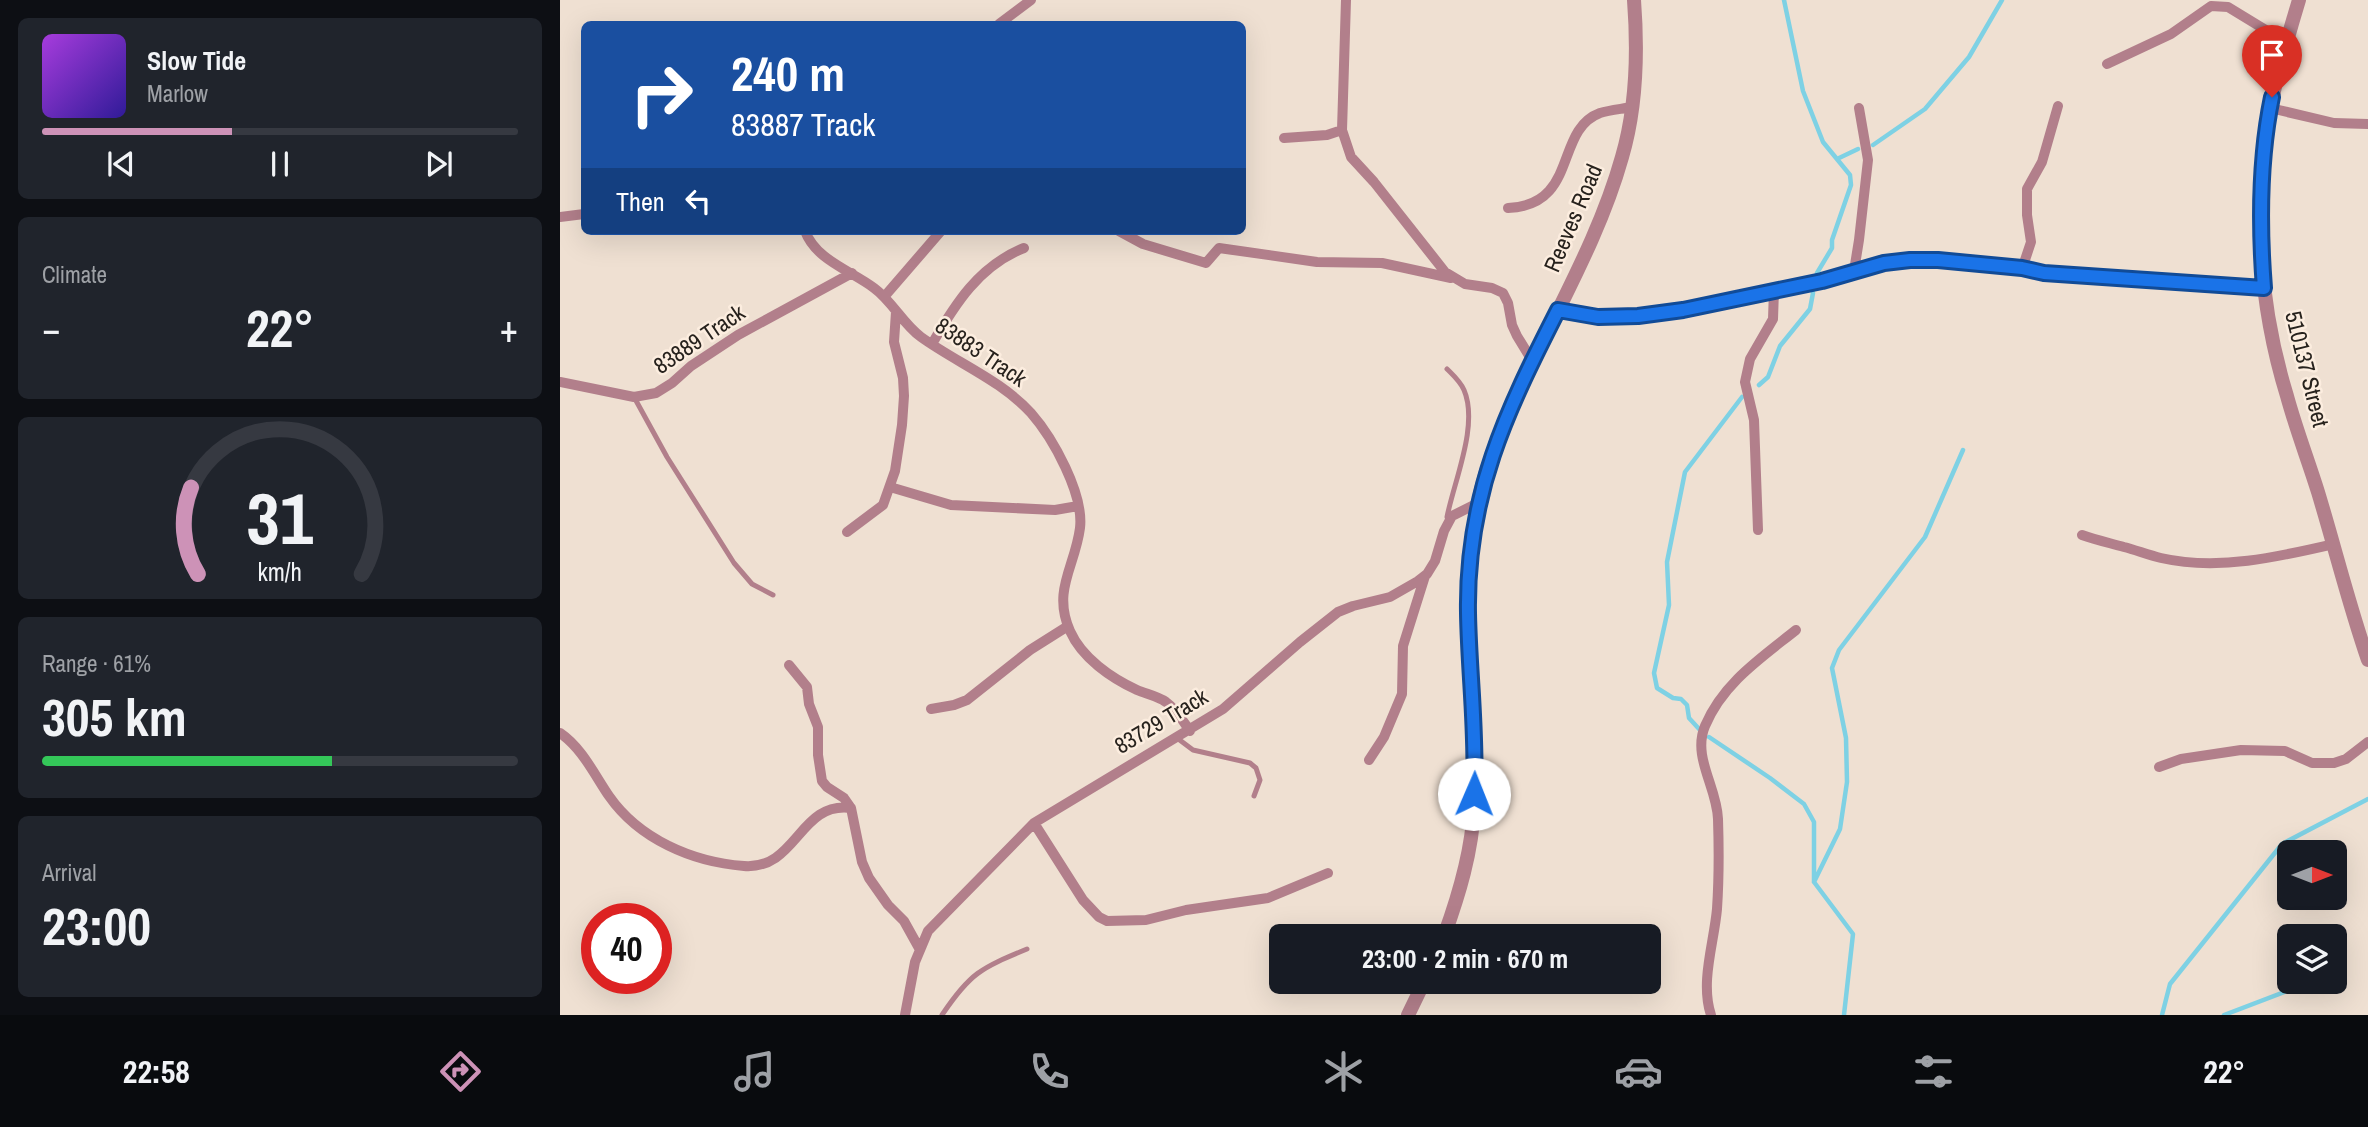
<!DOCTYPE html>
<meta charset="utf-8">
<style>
body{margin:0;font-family:"Archivo Narrow",sans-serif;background:#20242c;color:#f1f3f6;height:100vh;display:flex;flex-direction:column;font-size:26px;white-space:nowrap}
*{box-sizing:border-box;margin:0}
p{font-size:23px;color:#9ea1a6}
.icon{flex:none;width:38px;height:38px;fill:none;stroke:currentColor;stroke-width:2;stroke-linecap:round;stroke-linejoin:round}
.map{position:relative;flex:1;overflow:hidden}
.sheet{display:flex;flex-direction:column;gap:18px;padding:18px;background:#0d0f14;width:560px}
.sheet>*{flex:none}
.hud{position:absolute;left:21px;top:21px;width:665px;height:214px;border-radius:10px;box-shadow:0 7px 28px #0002;background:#1a4fa0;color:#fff;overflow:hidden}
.needle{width:46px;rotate:90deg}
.buttons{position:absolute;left:1717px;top:840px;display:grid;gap:14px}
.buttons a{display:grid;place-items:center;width:70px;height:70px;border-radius:10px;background:#171b24;box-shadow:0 7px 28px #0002;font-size:35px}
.speed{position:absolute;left:21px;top:903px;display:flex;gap:14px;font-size:35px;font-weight:700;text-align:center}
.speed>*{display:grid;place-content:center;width:91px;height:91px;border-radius:50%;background:#171b24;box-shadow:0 7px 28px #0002;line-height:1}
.speed .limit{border:10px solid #d22;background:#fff;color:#111}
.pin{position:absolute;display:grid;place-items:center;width:60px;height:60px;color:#fff;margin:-72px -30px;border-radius:50% 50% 50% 0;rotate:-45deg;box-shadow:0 0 7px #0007}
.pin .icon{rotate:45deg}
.me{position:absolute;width:77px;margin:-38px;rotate:1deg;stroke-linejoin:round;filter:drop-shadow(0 0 5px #0008)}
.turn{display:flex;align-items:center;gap:24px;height:147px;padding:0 35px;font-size:32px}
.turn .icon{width:91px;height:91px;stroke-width:2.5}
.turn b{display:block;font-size:49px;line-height:60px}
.then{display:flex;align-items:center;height:66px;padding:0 35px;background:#0003;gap:14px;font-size:26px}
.big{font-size:52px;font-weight:700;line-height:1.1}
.sheet .card{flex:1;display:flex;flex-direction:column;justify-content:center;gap:10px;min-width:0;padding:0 24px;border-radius:10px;background:#20242c}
.sheet .dial{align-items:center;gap:0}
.dial svg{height:182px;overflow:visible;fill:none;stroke:#363941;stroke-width:7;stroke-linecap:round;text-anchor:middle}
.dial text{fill:#f1f3f6;stroke:none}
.song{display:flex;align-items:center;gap:21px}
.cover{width:84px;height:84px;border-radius:10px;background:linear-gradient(135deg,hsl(280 70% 55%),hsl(250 70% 35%))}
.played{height:7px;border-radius:4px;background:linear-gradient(90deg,#cd92b7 40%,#363941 40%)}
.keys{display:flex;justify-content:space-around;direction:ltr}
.heat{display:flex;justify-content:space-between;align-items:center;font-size:38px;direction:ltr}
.charge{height:10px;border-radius:5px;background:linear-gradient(90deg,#34c759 61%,#363941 0)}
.trip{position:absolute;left:709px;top:924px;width:392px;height:70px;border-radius:10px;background:#171b24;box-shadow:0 7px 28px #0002;font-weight:700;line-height:70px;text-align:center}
.tabs{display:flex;height:112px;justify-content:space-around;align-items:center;background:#090b0e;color:#9ea1a6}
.tabs .icon{width:49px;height:49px}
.tabs .selected{color:#cd92b7}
.tabs b{font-size:32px;color:#f1f3f6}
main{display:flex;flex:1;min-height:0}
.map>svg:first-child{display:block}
</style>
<main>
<section class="sheet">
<div class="card">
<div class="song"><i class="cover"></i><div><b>Slow Tide</b><p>Marlow</p></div></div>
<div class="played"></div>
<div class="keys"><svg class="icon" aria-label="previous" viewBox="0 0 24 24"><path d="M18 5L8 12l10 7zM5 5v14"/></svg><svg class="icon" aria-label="pause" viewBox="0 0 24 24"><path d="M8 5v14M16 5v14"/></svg><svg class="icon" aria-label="next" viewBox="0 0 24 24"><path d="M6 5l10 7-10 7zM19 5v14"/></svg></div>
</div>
<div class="card"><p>Climate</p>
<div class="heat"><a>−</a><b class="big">22°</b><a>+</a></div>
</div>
<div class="card dial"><svg viewBox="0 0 100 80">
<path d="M14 69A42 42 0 1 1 86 69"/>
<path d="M14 69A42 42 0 0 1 11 31" stroke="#cd92b7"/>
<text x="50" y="56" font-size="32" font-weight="700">31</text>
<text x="50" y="72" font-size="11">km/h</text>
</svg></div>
<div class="card"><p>Range · 61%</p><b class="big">305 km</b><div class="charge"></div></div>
<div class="card"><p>Arrival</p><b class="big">23:00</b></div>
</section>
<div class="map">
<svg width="1808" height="1015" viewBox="0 0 1808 1015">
<rect width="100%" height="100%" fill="#efe0d2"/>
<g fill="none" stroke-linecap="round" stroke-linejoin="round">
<!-- stream -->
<path stroke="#7ed1e4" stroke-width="4.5" d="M 1224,0 L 1243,91 L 1263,142 L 1290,175 L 1291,185 L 1272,240 L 1272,248 L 1257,273
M 1313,145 L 1365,109 L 1409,57 L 1442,0
M 1277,159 L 1298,149
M 1199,385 L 1208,377 L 1220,346 L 1250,309 L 1253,293
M 1140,730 L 1129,718 L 1127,705 L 1121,699 L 1113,698 L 1097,688 L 1094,673 L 1109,605 L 1107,562 L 1125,472 L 1182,397
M 1149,737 L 1210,778 L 1244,804 L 1254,822 L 1254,882 L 1293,934 L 1284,1015
M 1254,882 L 1280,829 L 1287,782 L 1286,738 L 1272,668 L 1279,650 L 1365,537 L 1403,450
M 1602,1015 L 1610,984 L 1722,844 L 1808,799
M 1664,1015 L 1748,983"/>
<!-- service -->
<path stroke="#b27f8b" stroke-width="5" d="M 887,369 C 893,375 900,381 904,390 C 919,425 894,481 887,517
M 74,397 L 107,457 L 174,563 L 192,584 L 213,595
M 617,738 L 633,750 L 690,763 L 696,768 L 700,780 L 694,796
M 382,1015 C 410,973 421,968 467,949"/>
<!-- minor -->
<path stroke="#b27f8b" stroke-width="10" d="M 786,0 L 782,130 L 791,157 L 814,182 L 885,272 L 905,284 L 932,288 L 943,293 L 948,303 L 952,325 L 957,336 L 973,362
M 439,24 L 471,0
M 1547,64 L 1611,34 L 1651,6 L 1668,7 L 1709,32 L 1725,47
M 1710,108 L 1774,123 L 1808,124
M 724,138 L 767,135 L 782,130
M 948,208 C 1019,205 994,130 1040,113 C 1050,110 1062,109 1072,107
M 0,217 L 24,214
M 245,231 C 256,260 290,270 314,288 C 332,301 343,324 361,337 C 397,363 441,380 471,413 C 493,438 524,494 520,528 C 515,567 492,590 510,631 C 522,658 551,678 577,690 C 586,694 597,696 606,702 C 616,709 623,721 630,731
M 559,231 L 583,244 L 646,263 L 659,248 L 757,262 L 822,263 L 891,278
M 1462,269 L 1471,242 L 1467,215 L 1467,189 L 1482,162 L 1498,106
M 1294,271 L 1299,240 L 1308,160 L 1299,108
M 324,297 L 381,231
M 998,310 L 1038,317 L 1078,316 L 1145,306 L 1241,284 L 1262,281 L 1324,263 L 1350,260 L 1378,260 L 1462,269 L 1484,273 L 1704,288
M 372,344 C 395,304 419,266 464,248
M 0,382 L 74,397 L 96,393 L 112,383 L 131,366 L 178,335 L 292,273
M 330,487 L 391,505 L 495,510 L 518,506
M 1198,530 L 1194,420 L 1185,382 L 1190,359 L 1213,319 L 1214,290
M 287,532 L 323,505 L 335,471 L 342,425 L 344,396 L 343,378 L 334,342 L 336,312
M 1522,535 C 1536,540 1550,543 1564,547 C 1576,550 1588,555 1601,558 C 1658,571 1718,557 1774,544
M 229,665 L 247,687 L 249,704 L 258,727 L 258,755 L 262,781 L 267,787 L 284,798 L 291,808
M 371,709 L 394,705 L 407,700 L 470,650 L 508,626
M 0,733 C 22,748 34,774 49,796 C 79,839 132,862 184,866 C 237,870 239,801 291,808 L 302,862 L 309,878 L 328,905 L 344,921 L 359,948
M 809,760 L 824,737 L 842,694 L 843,646 L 865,576
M 1599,767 L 1621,759 L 1681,750 L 1725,751 L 1752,763 L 1774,763 L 1786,759 L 1808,742
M 474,823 L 523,900 L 539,917 L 547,921 L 586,920 L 626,910 L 708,898 L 768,873
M 345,1015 L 355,962 L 368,931 L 474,823 L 663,709 L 740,642 L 778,612 L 793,606 L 830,597 L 858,581 L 867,574 L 875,561 L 884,531 L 892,516 L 918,503
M 1151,1015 C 1140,982 1154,943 1157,909 C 1159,879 1159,849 1158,819 C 1157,787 1132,757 1145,726 C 1163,683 1201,658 1236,630"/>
<!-- tertiary -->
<path stroke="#b27f8b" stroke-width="14" d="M 1739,0 C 1720,63 1702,126 1700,192 C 1698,261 1707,331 1727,396 C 1736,429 1748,460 1758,492 C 1775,548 1789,605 1808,660
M 884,936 C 899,895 912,852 914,808 C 919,706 896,604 918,503 C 927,456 949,413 969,370 C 1002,300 1041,232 1062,157 C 1077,106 1078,52 1074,0
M 848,1015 L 864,982"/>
</g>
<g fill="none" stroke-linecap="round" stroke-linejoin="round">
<!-- route casing -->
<g stroke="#114b97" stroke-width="18">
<path id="route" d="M 914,794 C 917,734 909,673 908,613 C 906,495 946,412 998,310 L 1038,317 L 1078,316 L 1123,310 L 1262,281 L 1324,263 L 1350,260 L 1378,260 L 1462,268 L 1484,273 L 1704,288 C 1699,224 1699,160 1712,97"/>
</g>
<!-- route -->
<use href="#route" stroke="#1a73e8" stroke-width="12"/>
</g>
<g text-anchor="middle" stroke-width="5" stroke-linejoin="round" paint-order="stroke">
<!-- street labels -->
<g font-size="23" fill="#27221d" stroke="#fceddf">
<text transform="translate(1013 218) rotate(-67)" y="8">Reeves Road</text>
<text transform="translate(139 339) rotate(-34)" y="8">83889 Track</text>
<text transform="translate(421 352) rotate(34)" y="8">83883 Track</text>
<text transform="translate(1747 369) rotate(76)" y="8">510137 Street</text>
<text transform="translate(601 721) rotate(-31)" y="8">83729 Track</text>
</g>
</g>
</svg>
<div class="buttons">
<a><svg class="needle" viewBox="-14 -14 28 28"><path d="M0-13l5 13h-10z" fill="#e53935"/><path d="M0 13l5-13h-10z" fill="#9ea1a6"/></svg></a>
<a><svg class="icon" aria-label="layers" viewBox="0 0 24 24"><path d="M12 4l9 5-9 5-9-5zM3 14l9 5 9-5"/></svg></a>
</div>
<div class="speed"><div class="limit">40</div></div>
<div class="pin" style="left:1712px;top:97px;background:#d93025"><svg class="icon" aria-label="arrive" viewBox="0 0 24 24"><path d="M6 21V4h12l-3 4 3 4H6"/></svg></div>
<svg class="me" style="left:914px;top:794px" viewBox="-20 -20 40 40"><circle r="19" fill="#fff"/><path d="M0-13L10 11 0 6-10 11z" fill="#1a73e8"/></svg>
<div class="trip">23:00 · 2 min · 670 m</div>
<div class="hud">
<div class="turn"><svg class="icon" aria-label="right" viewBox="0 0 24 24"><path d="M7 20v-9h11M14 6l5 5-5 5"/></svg><div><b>240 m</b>83887 Track</div></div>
<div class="then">Then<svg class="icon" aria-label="left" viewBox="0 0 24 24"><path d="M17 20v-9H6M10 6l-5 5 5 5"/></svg></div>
</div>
</div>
</main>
<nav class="tabs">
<b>22:58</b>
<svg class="icon selected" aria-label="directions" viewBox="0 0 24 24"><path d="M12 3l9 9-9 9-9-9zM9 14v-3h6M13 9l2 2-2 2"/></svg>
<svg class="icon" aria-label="music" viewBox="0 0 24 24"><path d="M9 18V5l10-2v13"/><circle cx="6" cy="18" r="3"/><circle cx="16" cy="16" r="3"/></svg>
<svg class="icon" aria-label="phone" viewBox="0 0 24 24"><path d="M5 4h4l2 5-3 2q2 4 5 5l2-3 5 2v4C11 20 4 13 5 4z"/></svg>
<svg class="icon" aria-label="climate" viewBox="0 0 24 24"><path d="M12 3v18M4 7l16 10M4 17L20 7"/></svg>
<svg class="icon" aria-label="car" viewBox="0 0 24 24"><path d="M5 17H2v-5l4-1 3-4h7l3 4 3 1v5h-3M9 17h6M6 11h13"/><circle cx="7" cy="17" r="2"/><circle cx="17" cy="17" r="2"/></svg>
<svg class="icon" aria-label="filters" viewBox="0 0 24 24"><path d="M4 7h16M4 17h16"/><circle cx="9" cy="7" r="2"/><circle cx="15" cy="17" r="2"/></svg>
<b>22°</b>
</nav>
